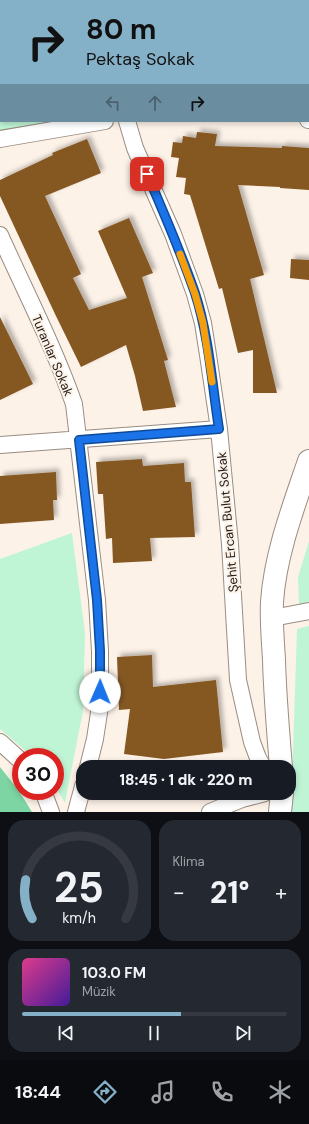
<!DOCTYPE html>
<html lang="tr">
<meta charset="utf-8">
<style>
body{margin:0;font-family:"DM Sans",sans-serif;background:#242831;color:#f1f3f6;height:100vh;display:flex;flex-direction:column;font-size:15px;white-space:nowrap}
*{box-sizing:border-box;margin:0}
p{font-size:13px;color:#9ea1a6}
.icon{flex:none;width:22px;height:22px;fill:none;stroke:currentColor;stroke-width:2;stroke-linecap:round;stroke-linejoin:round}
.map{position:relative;height:812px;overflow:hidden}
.details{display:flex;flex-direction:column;gap:8px;padding:8px;background:#0d0f14;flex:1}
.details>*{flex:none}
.banner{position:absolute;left:0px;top:0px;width:309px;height:122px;box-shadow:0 2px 6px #0003;background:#85b1c8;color:#111;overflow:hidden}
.speed{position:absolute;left:12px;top:748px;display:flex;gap:8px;font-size:20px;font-weight:700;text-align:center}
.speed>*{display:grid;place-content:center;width:52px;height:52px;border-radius:50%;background:#171b24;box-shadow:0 2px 6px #0003;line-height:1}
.speed .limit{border:6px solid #d22;background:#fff;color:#111}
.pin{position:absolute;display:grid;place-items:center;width:34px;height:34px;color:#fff;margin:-17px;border-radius:8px;box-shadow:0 2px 6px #0006}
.me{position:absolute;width:44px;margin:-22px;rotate:1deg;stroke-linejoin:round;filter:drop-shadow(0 0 3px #0008)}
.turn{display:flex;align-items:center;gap:14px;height:84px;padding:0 20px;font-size:18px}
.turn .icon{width:52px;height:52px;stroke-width:2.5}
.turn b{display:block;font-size:28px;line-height:34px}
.lanes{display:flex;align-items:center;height:38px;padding:0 20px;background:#0003;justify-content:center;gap:20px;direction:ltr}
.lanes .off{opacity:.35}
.big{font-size:30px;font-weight:800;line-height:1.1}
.details .widget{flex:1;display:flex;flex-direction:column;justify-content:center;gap:6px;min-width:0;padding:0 14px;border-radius:16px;background:#242831}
.details .dial{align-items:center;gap:0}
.dial svg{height:104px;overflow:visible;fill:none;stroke:#363941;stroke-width:7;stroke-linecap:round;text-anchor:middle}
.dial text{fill:#f1f3f6;stroke:none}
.song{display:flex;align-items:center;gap:12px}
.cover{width:48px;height:48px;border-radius:6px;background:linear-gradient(135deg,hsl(330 70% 55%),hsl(260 70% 35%))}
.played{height:4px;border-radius:2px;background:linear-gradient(90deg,#85b1c8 60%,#363941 60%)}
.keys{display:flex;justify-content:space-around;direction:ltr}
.heat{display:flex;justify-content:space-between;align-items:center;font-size:22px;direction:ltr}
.details .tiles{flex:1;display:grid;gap:8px;grid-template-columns:1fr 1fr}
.widget:last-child{grid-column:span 2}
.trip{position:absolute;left:76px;top:760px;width:220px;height:40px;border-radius:16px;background:#171b24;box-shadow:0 2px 6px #0003;font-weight:800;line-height:40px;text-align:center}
.dock{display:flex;height:64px;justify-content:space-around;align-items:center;background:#090b0e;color:#9ea1a6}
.dock .icon{width:28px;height:28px}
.dock .active{color:#85b1c8}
.dock b{font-size:18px;color:#f1f3f6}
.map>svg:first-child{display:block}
</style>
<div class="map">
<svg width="309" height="812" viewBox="0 0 309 812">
<defs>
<filter id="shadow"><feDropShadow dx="3.5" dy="-3.5" stdDeviation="2" flood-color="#0004"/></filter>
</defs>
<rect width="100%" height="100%" fill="#fdf2e8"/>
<!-- green -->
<path fill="#bff5d5" d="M 0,0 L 101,0 L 101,1 L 1,1 L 1,121 L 57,121 L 35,126 L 0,132 Z
M 72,533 L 85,633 L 83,711 L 65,803 L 55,786 L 55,757 L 33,757 L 0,729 L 0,559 Z
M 309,541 L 309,604 L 299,605 L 298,577 Z
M 309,626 L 309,812 L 291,812 L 297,629 Z"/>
<!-- forest -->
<path fill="#7cd5a3" d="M 0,767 L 19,791 L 32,812 L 0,812 Z"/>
<!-- building -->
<path fill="#855823" filter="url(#shadow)" d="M 197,132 L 217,134 L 215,146 L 282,148 L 282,146 L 309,148 L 309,190 L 280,188 L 280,187 L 238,185 L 264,275 L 250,279 L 277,393 L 253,393 L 253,350 L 238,353 L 222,288 L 219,289 L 190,195 L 184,194 L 186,178 L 176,177 L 179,158 L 171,157 L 173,142 L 182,143 L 183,136 L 196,138 Z
M 87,139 L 101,173 L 45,196 L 81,274 L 73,278 L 89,310 L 127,298 L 98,231 L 129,218 L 153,273 L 142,277 L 168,360 L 164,361 L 176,407 L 143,411 L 135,376 L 126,345 L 81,367 L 55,314 L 0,196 L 0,180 L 53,155 L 52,153 Z
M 291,259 L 309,260 L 309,280 L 290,278 Z
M 0,317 L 33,384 L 0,400 Z
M 142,459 L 143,466 L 184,463 L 185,482 L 191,482 L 195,537 L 150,538 L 152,561 L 113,563 L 112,538 L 106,539 L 103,494 L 98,494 L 96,462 Z
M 56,472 L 57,500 L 53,500 L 54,520 L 0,524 L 0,476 Z
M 152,655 L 153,687 L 216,680 L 223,752 L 164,759 L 124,754 L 130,709 L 119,710 L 117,657 Z"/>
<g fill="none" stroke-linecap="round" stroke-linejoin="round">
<!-- street casing -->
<g stroke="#998d80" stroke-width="18">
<path id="street" d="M 115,1 L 115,0
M 308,120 L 309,120
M 127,121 L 135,148 L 173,234 L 195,294 L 203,323 L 208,355 L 219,429 L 230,544 L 238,680 L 252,742 L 258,758 L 263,767
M 0,139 L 105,121
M 0,235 C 25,291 54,347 74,404 L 97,600 L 100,651 L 100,706 L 95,739 L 88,767
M 0,445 L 219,429
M 272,618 L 309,611
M 0,742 L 21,761
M 43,791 L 51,812
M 76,812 L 83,786
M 210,812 L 242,799 L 265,793"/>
</g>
<!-- secondary casing -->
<g stroke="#998d80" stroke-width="24">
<path id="secondary" d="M 281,767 C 278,731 275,696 274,660 C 273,641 271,622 272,602 C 275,555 294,505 309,461
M 280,812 L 282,793"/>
</g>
<!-- street -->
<use href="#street" stroke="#fff" stroke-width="16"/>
<!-- secondary -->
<use href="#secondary" stroke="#fff" stroke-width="22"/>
</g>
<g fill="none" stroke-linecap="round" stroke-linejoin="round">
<!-- route casing -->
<g stroke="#114b97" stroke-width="10">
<path id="route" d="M 100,692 L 100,651 L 97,600 L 79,440 L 219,429 C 212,384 209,336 195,293 C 181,253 164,213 147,174"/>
</g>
<!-- route -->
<use href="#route" stroke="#1a73e8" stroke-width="7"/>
<!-- slow -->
<path stroke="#f59e0b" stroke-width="7" d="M 180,254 L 195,294 L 203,323 L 212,382"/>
</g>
<g text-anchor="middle" stroke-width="4" stroke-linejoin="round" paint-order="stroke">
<!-- street labels -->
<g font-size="13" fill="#221d18" stroke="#fdf2e8">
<text transform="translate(53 355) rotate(67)" y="5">Turanlar Sokak</text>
<text transform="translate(227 522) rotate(-95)" y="5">Şehit Ercan Bulut Sokak</text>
</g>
</g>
</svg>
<div class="speed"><div class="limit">30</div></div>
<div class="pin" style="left:147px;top:174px;background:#d93025"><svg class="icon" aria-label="arrive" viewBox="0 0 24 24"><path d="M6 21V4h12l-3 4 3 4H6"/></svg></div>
<svg class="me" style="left:100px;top:692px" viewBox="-20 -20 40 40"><circle r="19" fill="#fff"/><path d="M0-13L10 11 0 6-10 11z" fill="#1a73e8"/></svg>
<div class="trip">18:45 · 1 dk · 220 m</div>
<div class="banner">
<div class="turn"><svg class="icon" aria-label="right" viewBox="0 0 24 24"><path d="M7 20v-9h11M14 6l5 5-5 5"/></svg><div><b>80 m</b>Pektaş Sokak</div></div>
<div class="lanes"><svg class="icon off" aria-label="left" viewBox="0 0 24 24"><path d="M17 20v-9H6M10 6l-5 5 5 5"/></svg><svg class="icon off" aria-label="ahead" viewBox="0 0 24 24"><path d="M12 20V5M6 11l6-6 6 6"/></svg><svg class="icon" aria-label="right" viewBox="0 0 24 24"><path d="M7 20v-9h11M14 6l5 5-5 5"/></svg></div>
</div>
</div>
<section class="details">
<div class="tiles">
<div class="widget dial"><svg viewBox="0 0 100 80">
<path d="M14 69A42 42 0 1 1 86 69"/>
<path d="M14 69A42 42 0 0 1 9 39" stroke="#85b1c8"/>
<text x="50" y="56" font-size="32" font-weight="700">25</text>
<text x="50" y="72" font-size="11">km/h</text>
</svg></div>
<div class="widget"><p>Klima</p>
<div class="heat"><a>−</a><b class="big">21°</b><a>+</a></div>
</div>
<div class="widget">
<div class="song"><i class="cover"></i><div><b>103.0 FM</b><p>Müzik</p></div></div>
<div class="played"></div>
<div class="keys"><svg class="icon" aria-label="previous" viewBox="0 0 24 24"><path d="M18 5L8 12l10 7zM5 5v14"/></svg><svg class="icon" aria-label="pause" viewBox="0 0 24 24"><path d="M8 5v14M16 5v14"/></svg><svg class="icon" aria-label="next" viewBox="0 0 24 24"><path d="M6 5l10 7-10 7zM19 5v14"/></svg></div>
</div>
</div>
</section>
<nav class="dock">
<b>18:44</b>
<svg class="icon active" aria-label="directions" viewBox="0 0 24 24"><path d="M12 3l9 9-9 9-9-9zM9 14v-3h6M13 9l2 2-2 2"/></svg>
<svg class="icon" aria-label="music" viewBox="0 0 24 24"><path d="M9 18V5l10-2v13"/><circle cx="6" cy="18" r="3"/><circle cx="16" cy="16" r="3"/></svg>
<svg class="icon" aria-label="phone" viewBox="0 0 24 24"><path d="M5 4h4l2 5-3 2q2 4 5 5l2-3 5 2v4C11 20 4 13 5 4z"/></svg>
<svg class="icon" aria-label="climate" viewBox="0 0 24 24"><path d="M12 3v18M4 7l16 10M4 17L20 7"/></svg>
</nav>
